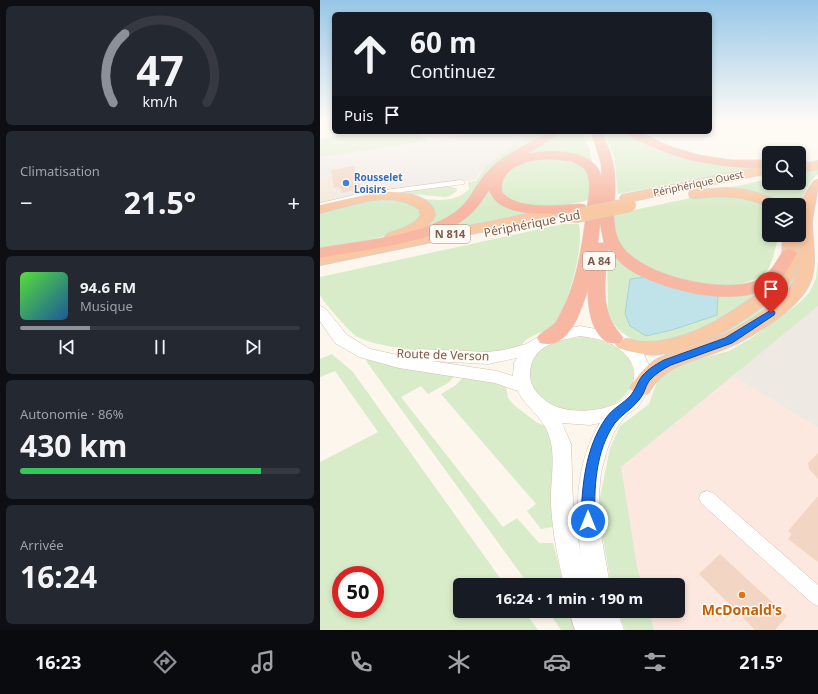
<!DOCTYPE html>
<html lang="fr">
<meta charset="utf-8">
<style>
body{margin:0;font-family:"Noto Sans",sans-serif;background:#242831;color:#f1f3f6;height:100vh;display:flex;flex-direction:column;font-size:15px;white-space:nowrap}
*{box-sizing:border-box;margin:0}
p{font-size:13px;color:#9ea1a6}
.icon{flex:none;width:22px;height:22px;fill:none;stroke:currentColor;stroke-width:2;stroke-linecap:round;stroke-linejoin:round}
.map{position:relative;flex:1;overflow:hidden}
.drawer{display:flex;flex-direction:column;gap:6px;padding:6px;background:#0d0f14;width:320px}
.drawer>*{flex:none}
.banner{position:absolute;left:12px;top:12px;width:380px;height:122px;border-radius:6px;box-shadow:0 2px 6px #0003;background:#171b24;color:#f1f3f6;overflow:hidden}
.fabs{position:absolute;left:442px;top:146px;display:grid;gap:8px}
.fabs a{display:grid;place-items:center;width:44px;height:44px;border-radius:6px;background:#171b24;box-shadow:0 2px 6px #0003;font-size:20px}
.speed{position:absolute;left:12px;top:566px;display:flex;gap:8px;font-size:20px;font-weight:700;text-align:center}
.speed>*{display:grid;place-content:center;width:52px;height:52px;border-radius:50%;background:#171b24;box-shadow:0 2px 6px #0003;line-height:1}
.speed .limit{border:6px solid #d22;background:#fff;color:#111}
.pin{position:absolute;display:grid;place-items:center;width:34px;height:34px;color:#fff;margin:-41px -17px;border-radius:50% 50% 50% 0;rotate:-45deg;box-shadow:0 0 4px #0007}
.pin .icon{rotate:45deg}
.me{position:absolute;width:44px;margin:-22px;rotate:0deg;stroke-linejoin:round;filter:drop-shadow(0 0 3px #0008)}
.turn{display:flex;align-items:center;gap:14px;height:84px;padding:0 12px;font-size:18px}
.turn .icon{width:52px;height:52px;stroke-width:2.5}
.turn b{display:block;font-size:28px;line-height:34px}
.then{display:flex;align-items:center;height:38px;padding:0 12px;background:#0003;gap:8px;font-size:15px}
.big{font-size:30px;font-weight:700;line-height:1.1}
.drawer .widget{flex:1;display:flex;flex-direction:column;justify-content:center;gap:6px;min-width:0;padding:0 14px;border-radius:6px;background:#242831}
.drawer .dial{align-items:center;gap:0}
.dial svg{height:104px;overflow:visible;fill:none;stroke:#363941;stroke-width:7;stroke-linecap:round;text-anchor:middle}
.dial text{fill:#f1f3f6;stroke:none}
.song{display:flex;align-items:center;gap:12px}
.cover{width:48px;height:48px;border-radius:6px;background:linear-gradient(135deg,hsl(110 70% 55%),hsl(210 70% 35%))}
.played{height:4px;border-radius:2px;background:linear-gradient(90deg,#8c9099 25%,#363941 25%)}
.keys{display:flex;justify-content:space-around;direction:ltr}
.heat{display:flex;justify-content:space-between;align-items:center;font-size:22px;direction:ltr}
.charge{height:6px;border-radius:3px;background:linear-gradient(90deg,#34c759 86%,#363941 0)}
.trip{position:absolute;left:133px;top:578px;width:232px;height:40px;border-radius:6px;background:#171b24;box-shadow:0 2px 6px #0003;font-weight:700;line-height:40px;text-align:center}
.tab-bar{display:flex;height:64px;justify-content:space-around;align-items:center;background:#090b0e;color:#9ea1a6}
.tab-bar .icon{width:28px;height:28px}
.tab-bar .on{color:#8c9099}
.tab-bar b{font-size:18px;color:#f1f3f6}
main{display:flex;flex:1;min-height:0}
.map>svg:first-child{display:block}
</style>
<main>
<section class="drawer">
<div class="widget dial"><svg viewBox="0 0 100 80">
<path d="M14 69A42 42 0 1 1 86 69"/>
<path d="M14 69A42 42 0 0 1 23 16" stroke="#8c9099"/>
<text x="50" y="56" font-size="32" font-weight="700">47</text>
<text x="50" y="72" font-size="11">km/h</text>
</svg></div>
<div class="widget"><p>Climatisation</p>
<div class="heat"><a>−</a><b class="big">21.5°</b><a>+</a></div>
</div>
<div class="widget">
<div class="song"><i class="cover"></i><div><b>94.6 FM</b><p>Musique</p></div></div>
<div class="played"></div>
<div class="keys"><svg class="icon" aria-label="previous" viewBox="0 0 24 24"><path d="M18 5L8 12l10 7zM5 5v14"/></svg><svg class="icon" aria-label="pause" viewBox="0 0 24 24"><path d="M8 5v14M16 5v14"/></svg><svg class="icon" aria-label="next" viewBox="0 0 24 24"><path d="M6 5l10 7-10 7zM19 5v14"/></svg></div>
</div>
<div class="widget"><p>Autonomie · 86%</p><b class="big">430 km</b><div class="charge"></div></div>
<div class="widget"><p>Arrivée</p><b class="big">16:24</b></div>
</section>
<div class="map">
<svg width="498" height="630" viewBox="0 0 498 630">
<rect width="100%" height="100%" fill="#fdf6ec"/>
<!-- residential -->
<path fill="#f5e8da" d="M 12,177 L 16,199 L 0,203 L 0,179 Z"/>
<!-- commercial -->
<path fill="#fde8e0" d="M 412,375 L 498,428 L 498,630 L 334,630 L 329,611 L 358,611 L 358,585 L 322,585 L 317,566 L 300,467 Z"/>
<!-- industrial -->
<path fill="#efe9e4" d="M 160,132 L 214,132 L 167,165 L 155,180 L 16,199 L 12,177 L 0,179 L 0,157 L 108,141 Z
M 498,306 L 498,428 L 412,375 Z"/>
<!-- green -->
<path fill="#d8ecc9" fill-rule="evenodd" d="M 42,132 L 93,132 L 108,141 L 0,157 L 0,139 Z
M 214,132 L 230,132 L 176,164 L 136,213 L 106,229 L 100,199 C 119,200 135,203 149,189 L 148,182 L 156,181 L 167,165 Z
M 238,132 L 262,132 L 269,148 L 273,165 L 245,155 L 184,165 Z
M 282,132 L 305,132 L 336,150 L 361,158 L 391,163 L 428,166 L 431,168 L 298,194 L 294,156 Z
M 228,158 L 253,160 L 270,172 L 269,200 C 242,206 198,217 180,189 C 182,184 183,178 185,174 C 194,160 214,160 228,158 Z
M 498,169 L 498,174 C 468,200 489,238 480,271 C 479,275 478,280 476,283 C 473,287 467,292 463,295 C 431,325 401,338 360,351 L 359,347 L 454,297 L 473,235 L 479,235 L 479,205 L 464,205 L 458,201 L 408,188 L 449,179 L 449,183 L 479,183 L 479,173 Z
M 122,186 L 133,187 L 137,189 L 137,191 L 130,196 L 125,197 L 93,194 L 69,194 Z
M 169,190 L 171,196 L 177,200 L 211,212 L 210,214 L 119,231 Z
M 412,194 L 449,206 L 449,235 L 459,235 C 456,244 452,266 446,272 C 411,306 279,270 295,214 L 380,196 Z
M 66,200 L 84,201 L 101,208 C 110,234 18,246 0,249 L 0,212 L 32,204 Z
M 243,224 L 259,224 C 264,252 249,294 239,321 C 230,331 218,332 207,339 C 203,343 199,349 193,350 C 163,358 63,352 36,336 C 30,332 3,302 0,295 C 0,290 0,282 0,277 Z
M 287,248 C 314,275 361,296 399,296 C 415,297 429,293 444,289 L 395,324 L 364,337 L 325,344 L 311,339 L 300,331 L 293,323 L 288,312 Z
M 498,261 L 498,306 L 301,467 L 317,566 L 322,585 L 291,585 L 279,514 L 280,497 L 290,448 L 300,426 L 329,404 L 338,379 L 350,369 L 364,363 L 409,351 L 430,339 L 479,303 L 489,293 L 496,278 Z
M 265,337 C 275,339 285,341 294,346 C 317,358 320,381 302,398 C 294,406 282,409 272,411 C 204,423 174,340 265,337 Z
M 12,354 L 33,372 L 185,585 L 140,585 L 140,611 L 204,611 L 218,630 L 0,630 L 0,462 L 58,432 L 15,371 L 0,377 L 0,359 ZM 21,575 L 55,575 L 55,609 L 21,609 Z
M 49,357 L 133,374 L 134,377 L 128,383 L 108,394 L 101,386 L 81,397 L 183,527 L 197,518 L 219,543 L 233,543 L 244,585 L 209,585 L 46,361 Z
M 144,376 L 172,380 L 186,386 L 188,398 L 194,405 L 216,422 L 225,426 L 233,439 L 235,524 L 232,527 L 221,529 L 207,511 L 216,504 L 121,394 L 136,385 Z
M 228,611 L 251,611 L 256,630 L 241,630 Z
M 298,611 L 329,611 L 334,630 L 305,630 Z"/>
<!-- water -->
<path fill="#bfe3e8" stroke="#a5d3da" d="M 326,277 L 373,293 L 398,296 L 397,315 L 352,330 L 326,336 L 310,326 L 305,314 L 310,279 Z"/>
<!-- building -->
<path fill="#f3d5c3" d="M 34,166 L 41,189 L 21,193 L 20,187 L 14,188 L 11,170 Z
M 498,453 L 498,479 L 489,469 L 488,463 Z
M 498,496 L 498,562 L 468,539 L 472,534 L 468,531 Z
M 400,554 L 467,616 L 455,630 L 435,630 L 379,574 Z"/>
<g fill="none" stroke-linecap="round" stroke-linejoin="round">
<!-- minor casing -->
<g stroke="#d1beb0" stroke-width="1">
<path id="minor" d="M 141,180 L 145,182 L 144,184 L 43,197 L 0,207 L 0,203 L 43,193 Z
M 387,491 L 393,493 L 498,585 L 498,606 L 492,603 L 381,503 L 379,498 L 381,493 Z"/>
</g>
<!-- secondary casing -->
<g stroke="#d6c0b0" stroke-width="1">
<path id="secondary" d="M 0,306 L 5,308 L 27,335 L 50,349 L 92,358 L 90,355 L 92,351 L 98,349 L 168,352 L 184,350 L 206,344 L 225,333 L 260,326 L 292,332 L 311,342 L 324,354 L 332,373 L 330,388 L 318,407 L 306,415 L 294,432 L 287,450 L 281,472 L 279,494 L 280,517 L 282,540 L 290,585 L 244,585 C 238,558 232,531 231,503 C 230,480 237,455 228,433 C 222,416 205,407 198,391 L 175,383 L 79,368 L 39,357 L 15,343 L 0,321 ZM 260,336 C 267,337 274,338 281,340 C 297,344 317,360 314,378 C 313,385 311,391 306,397 C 290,413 247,415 229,403 C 225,401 222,397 219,395 C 213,389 210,382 210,374 C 211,345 237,341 260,336 ZM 197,358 L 194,363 L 193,376 L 177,371 L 111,361 L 168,364 ZM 242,423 L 270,425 L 280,423 C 255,463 255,511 261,557 L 253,503 L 251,444 Z
M 249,611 L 297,611 L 304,630 L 255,630 Z"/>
</g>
<!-- trunk casing -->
<g stroke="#dad1cd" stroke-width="2">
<path id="trunk" d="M 498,161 L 498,169 L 479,173 L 479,165 Z
M 449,165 L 449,173 L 307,202 L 302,201 L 300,198 L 302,195 L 307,194 Z
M 498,180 C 498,195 493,207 492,222 C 492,241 497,261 491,280 C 480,311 421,344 391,354 C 364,363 343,368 328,393 L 321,396 L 314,393 L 310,388 C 332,350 355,355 391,340 C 416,330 450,310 468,290 C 486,270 474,232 480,208 C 482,198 488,190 494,181 Z
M 406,188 C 425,189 443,193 460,202 L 462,205 L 449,205 L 449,207 C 425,195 401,195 375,198 L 370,197 L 369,194 L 370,191 L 375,190 Z
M 58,192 C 76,191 112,193 115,215 C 108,230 94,235 79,240 L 253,205 L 258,206 L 260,209 L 258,212 L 253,213 L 0,265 L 0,255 L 71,241 L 67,240 L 65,237 L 67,234 C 78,230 95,226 101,215 L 99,209 C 70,189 31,205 0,213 L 0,205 Z
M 463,235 L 477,235 C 478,248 479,265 473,277 C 467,288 457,295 447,303 C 416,326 380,349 340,354 C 326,356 312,352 298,348 L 295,344 L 298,340 C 307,337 313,341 322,342 C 328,342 335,342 340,341 C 375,337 408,315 436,295 C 443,290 452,284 457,277 C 464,266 462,248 463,235 Z"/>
</g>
<!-- motorway casing -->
<g stroke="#dad1cd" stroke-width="1">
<path id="motorway" d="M 229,132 L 242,132 L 207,154 C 225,150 261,149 274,164 C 281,170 282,178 282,187 L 281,163 L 271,132 L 281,132 C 289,147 295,164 295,181 C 296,201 290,223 299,241 C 316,276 407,296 440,279 C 451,273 457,260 463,251 L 469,249 L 475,251 L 477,254 C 470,264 464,279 453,286 C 417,308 350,292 315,273 C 304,267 296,259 288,249 C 286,272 281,298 291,320 C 294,327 299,332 303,338 L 300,343 C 274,349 267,309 268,290 C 260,311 250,351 220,343 L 217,338 C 222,330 233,328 237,320 C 257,286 262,246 267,208 L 265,211 L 260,212 C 235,214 179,220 169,190 C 162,201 156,210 146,218 C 115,243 40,250 0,258 L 0,248 C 40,241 101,236 134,213 C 150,202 155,185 168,171 C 184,154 209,144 229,132 ZM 230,159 L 252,161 L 265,169 C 272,180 269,196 267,208 L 265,205 L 260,204 C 238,205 197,211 182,192 C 178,166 211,159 230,159 ZM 280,223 L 284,243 L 278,243 Z
M 307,132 L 320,132 L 349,146 L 379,155 L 412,160 L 449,160 L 449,168 C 406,168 367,163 328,145 C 321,142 311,138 307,132 Z
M 479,158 L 485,159 L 487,162 L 485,165 L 479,166 Z"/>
</g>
<!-- minor -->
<use href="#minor" fill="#fff" fill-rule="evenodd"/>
<!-- secondary -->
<use href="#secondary" fill="#fff" fill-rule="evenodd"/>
<!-- trunk -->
<use href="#trunk" fill="#f9c8a4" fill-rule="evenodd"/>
<!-- motorway -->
<use href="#motorway" fill="#f7b7a3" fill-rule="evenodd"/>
<!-- trunk-bridge casing -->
<g stroke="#dad1cd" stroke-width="15" stroke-linecap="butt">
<path id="trunk-bridge" d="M 255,216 L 309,205"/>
</g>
<!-- trunk-bridge -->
<use href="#trunk-bridge" stroke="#f9c8a4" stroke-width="14"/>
</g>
<!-- sky -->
<linearGradient id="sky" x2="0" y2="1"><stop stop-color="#97c7e8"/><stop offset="0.58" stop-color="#fefbf6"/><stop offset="1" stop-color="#fefbf6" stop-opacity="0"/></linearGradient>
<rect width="498" height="209" fill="url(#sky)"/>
<!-- route -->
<path fill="#1a73e8" stroke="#114b97" d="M 451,310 L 454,311 L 455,313 L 454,315 L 412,343 L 351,365 C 343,369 335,374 329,381 C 325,387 324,395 319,400 C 312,409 302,414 295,423 C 275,451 274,489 275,521 L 273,526 L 268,527 L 263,526 L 261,521 C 262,486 265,448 286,418 C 293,408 303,404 311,395 C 315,390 317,384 320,379 C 325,371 336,364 344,360 L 405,338 Z"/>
<!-- markers -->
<circle fill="#3f7fe0" stroke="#fffaf3" stroke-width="1.5" cx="26" cy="183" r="4"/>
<circle fill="#e8710a" stroke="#fffaf3" stroke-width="1.5" cx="422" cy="595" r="4"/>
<g text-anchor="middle" stroke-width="3" stroke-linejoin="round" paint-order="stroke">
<!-- far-shop labels -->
<g font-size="10" font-weight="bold" fill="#366cbe" stroke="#fffaf3" text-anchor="start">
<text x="34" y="181">Rousselet<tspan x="34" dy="12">Loisirs</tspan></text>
</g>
<!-- far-street labels -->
<g font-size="10" fill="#7a5c4d" stroke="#fffaf3">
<text transform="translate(378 183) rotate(-12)" y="4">Périphérique Ouest</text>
</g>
<!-- shield labels -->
<g fill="#fffaf3" stroke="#a28b7f" stroke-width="1">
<rect x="110" y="225" width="40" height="18" rx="3"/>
<rect x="263" y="252" width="32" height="18" rx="3"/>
</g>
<g font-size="11" font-weight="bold" fill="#7a5c4d">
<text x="130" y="238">N 814</text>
<text x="279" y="265">A 84</text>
</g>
<!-- street labels -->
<g font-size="12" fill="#7a5c4d" stroke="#fffaf3">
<text transform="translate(212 224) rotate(-11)" y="4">Périphérique Sud</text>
<text transform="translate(123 355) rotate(2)" y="4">Route de Verson</text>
</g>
<!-- near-food labels -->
<g font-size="14" font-weight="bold" fill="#c56008" stroke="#fffaf3">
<text x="422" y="615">McDonald's</text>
</g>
</g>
</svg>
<div class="fabs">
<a><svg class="icon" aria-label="search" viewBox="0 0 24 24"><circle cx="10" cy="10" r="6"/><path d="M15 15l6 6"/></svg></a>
<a><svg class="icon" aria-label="layers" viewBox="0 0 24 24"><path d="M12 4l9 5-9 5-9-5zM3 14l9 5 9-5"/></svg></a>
</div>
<div class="speed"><div class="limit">50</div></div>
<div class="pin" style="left:451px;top:313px;background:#d93025"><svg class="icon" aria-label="arrive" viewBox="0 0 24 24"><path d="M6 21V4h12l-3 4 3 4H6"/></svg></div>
<svg class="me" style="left:268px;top:521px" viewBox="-20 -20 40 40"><circle r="17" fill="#1a73e8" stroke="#fff" stroke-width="3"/><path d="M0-11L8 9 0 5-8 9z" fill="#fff"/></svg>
<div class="trip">16:24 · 1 min · 190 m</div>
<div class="banner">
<div class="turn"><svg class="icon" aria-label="ahead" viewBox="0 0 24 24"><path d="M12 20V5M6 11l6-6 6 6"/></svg><div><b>60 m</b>Continuez</div></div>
<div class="then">Puis<svg class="icon" aria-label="arrive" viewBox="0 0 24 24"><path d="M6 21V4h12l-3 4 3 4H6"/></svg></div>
</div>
</div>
</main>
<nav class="tab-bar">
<b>16:23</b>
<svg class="icon on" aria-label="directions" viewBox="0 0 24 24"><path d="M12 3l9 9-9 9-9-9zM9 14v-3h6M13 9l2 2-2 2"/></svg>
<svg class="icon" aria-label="music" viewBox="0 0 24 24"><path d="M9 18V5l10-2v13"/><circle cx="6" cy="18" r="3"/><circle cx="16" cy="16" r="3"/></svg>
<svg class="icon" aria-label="phone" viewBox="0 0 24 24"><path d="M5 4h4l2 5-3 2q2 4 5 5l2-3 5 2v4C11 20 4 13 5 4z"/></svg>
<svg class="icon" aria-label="climate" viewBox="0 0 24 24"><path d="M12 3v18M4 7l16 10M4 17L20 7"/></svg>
<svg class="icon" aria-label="car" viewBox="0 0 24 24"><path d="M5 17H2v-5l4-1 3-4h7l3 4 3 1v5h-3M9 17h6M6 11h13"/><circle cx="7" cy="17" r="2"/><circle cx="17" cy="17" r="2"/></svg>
<svg class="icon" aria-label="filters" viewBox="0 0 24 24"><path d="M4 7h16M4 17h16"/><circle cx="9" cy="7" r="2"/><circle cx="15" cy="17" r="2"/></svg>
<b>21.5°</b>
</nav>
